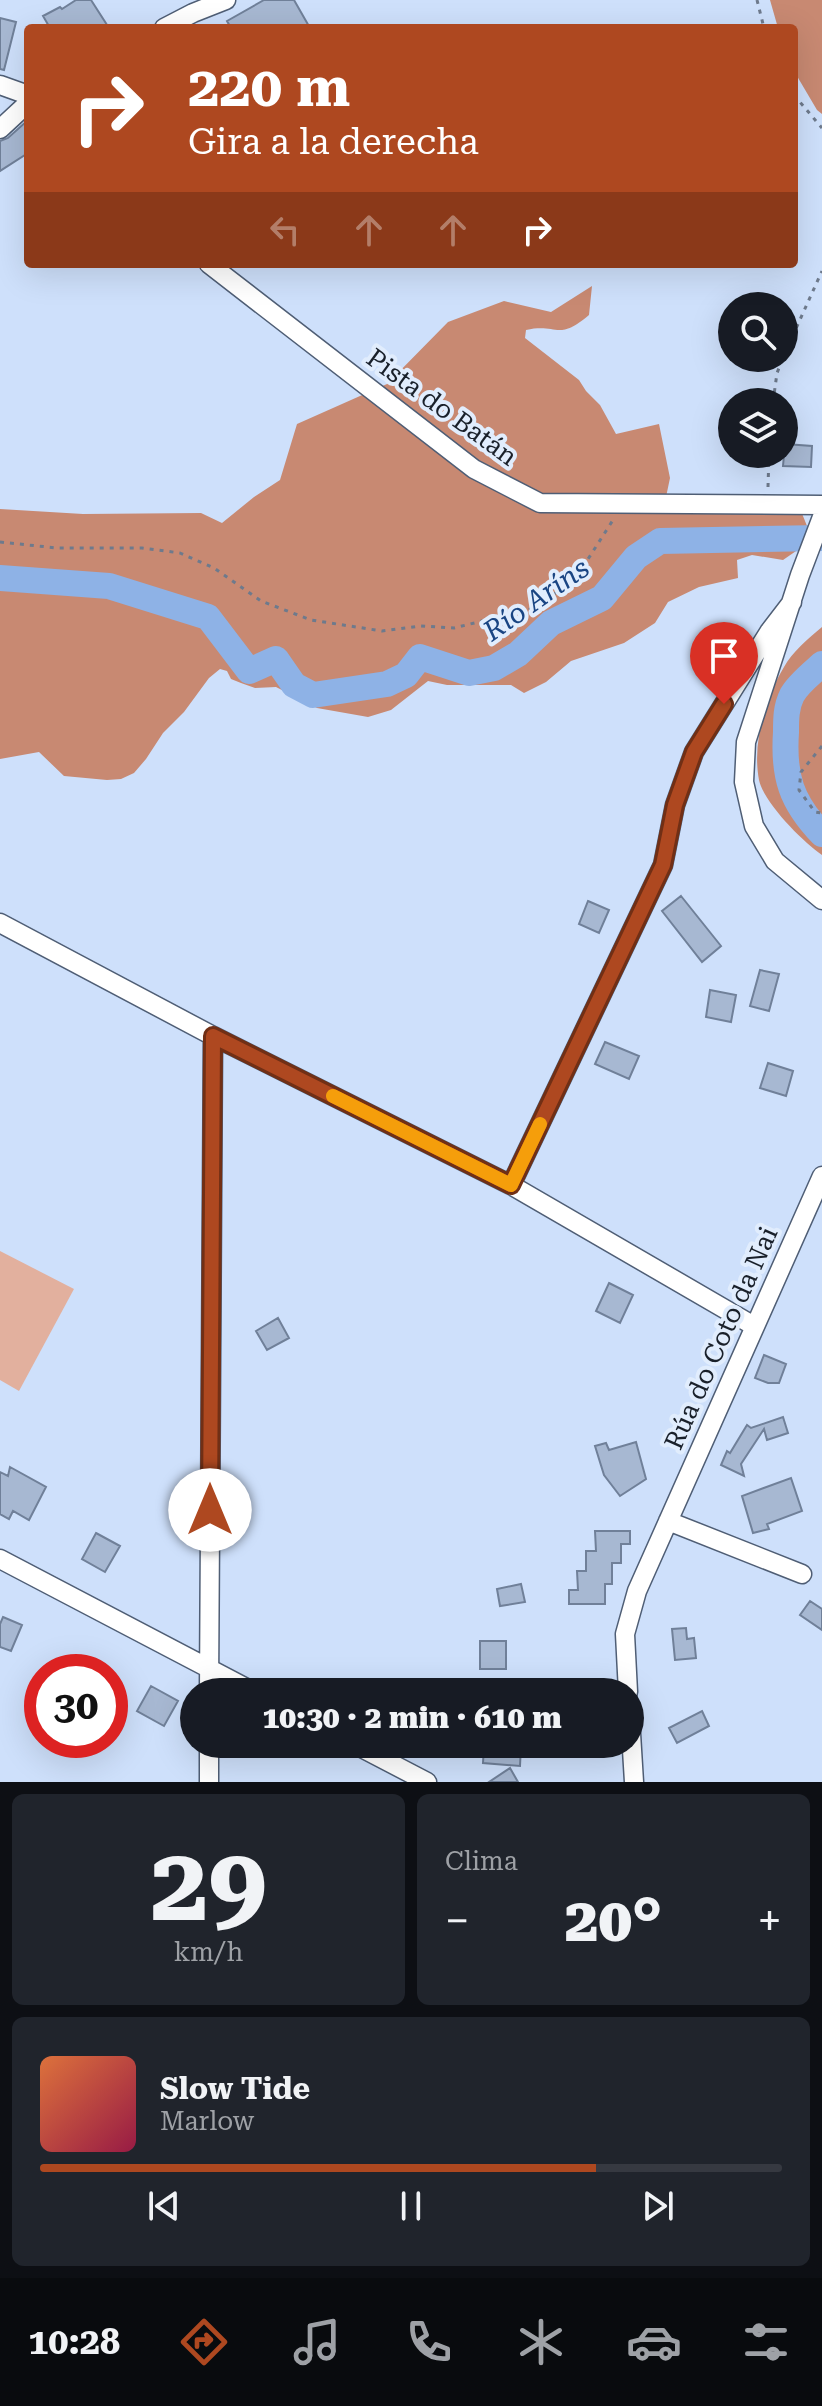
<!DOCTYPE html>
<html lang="es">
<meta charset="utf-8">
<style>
body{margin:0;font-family:"Roboto Serif",serif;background:#20242c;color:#f1f3f6;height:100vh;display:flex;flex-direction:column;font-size:30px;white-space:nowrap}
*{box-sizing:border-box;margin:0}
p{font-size:26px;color:#9ea1a6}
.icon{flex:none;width:44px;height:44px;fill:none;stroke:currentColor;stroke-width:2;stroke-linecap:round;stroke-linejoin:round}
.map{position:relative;height:1782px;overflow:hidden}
.side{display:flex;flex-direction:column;gap:12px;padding:12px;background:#0d0f14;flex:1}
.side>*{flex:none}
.hud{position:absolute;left:24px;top:24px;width:774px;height:244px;border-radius:8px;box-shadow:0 8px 32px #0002;background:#ae4820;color:#fff;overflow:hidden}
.controls{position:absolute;left:718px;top:292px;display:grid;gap:16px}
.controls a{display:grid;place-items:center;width:80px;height:80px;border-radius:50%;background:#171b24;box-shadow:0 8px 32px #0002;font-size:40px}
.speed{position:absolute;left:24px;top:1654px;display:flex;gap:16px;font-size:40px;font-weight:700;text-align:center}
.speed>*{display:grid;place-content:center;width:104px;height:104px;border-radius:50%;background:#171b24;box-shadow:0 8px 32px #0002;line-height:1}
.speed .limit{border:12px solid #d22;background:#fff;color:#111}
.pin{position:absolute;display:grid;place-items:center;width:68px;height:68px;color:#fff;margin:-82px -34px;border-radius:50% 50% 50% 0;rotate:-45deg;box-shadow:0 0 8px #0007}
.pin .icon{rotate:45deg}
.me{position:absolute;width:88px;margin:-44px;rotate:0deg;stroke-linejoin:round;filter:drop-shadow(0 0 6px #0008)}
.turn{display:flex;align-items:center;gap:28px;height:168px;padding:0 32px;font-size:36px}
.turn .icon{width:104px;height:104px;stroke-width:2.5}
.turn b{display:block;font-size:56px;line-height:68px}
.lanes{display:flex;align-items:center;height:76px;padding:0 32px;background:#0003;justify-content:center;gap:40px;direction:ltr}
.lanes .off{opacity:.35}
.big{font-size:60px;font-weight:800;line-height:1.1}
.side .widget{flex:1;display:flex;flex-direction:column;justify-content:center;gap:12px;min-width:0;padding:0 28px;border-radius:12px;background:#20242c}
.side .dial{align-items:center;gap:0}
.dial b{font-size:104px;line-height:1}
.song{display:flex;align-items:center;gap:24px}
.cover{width:96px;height:96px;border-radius:12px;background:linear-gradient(135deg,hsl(20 70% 55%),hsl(340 70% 35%))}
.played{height:8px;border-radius:4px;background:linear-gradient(90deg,#ae4820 75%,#363941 75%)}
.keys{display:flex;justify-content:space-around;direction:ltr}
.heat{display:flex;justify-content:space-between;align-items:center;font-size:44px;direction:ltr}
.side .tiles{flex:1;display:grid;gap:12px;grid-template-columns:1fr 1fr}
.widget:last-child{grid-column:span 2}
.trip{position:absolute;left:180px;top:1678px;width:464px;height:80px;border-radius:40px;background:#171b24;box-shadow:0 8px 32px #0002;font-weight:800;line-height:80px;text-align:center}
.menu{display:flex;height:128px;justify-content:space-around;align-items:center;background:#090b0e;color:#9ea1a6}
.menu .icon{width:56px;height:56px}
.menu .active{color:#ae4820}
.menu b{font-size:36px;color:#f1f3f6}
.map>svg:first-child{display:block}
</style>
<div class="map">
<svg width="822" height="1782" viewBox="0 0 822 1782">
<rect width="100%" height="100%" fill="#cee0fb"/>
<!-- green -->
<path fill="#e2b09e" d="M 0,1251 L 74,1289 L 19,1391 L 0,1380 Z"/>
<!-- forest -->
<path fill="#c88972" d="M 770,0 L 822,0 L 822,114 L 817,110 L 794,71 L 794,28 L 778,28 Z
M 592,286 L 589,315 C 557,342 558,323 526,330 L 525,338 L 579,380 L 586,391 L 600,405 L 616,434 L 659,424 L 670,478 L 666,497 L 801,511 L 807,526 L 799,549 L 783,560 L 752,555 L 737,560 L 738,578 L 699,587 L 668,602 L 655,623 L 624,643 L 571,661 L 546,682 L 524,693 L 511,685 L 447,685 L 428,681 L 391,710 L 368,717 L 317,708 L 276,687 L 255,688 L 241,683 L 231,679 L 227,671 L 220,669 L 209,678 L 184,712 L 163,733 L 146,759 L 134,773 L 121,779 L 107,780 L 64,776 L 39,752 L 0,759 L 0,509 L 83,514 L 201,513 L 222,523 L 254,497 L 280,480 L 297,424 L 387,384 L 448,322 L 504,301 L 551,312 Z
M 822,627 L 822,855 C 803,842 764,803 759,780 C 752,743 765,699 784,667 C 792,652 809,638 822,627 Z"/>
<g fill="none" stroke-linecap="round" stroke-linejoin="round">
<!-- river -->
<path stroke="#8eb2e6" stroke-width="26" d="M 0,578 L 109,586 L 208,617 L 249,671 L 276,659 L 294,685 L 313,695 L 387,684 L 406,675 L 420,657 L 469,673 L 494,668 L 518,654 L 551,623 L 602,598 L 636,557 L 660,541 L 822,538
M 822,664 C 812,673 798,684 792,695 C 786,707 786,719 786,732 C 783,776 791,802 822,834"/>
</g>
<!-- building -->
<path fill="#a7b8d2" stroke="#708099" stroke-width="2" d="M 76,0 L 91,0 L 109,28 L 50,28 L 43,16 L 60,7 L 62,9 Z
M 264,0 L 294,0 L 310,28 L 231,28 L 227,21 Z
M 0,18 L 16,22 L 4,70 L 0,69 Z
M 28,120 L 28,153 L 0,171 L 0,141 L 8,138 Z
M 785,444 L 812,446 L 811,467 L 783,466 Z
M 681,896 L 721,946 L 702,962 L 662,911 Z
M 588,901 L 609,910 L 599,933 L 579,924 Z
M 760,970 L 779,974 L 769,1011 L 750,1006 Z
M 710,990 L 736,995 L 731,1022 L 706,1017 Z
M 605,1042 L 639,1056 L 629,1079 L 595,1064 Z
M 768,1063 L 793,1071 L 786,1096 L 760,1088 Z
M 609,1283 L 633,1295 L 620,1323 L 596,1311 Z
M 278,1318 L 289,1338 L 267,1350 L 256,1331 Z
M 764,1355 L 786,1364 L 779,1383 L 768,1383 L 755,1378 Z
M 783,1417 L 788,1433 L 767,1440 L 764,1429 L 741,1464 L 744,1476 L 721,1465 L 727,1451 L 730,1453 L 747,1425 L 751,1428 Z
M 636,1442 L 646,1479 L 620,1496 L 604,1475 L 595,1446 L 606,1443 L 609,1450 Z
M 10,1467 L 46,1487 L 29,1520 L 13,1511 L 9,1519 L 0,1514 L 0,1472 L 8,1476 Z
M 791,1478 L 802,1511 L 767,1524 L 769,1529 L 753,1533 L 742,1496 Z
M 595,1531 L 630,1531 L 630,1544 L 621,1544 L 621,1563 L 612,1563 L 612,1584 L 605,1584 L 605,1604 L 569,1604 L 569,1590 L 578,1590 L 577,1571 L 586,1571 L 586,1551 L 596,1551 Z
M 96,1533 L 120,1546 L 105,1572 L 82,1559 Z
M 521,1584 L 525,1602 L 500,1606 L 497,1589 Z
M 810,1601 L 822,1609 L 822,1630 L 800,1615 Z
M 3,1617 L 22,1625 L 11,1651 L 0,1647 L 0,1624 Z
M 686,1628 L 687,1639 L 694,1638 L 696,1658 L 675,1660 L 672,1629 Z
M 480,1641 L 506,1641 L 506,1669 L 480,1669 Z
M 151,1686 L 178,1701 L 164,1726 L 137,1711 Z
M 702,1711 L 709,1726 L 677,1743 L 669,1728 Z
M 505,1744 L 521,1744 L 520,1766 L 483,1763 L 484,1746 L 505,1746 Z
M 510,1768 L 518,1782 L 489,1782 Z"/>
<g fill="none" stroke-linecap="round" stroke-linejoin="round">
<!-- minor casing -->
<g stroke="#4f5e75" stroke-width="21">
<path id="minor" d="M 164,28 L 193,13 L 226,0
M 0,85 L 28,95
M 0,129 L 28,103
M 209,264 L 474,469 L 540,503 L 822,505
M 822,517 L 800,575 L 746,742 L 744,782 L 754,826 L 775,861 L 822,900
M 0,923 L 213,1036 L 511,1185 L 754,1326
M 511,1185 L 663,865 L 675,805 L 694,752 L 769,632 L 792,602
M 668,1521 L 802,1574
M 0,1559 L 254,1692
M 209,1692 L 213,1036
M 628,1692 L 625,1634 L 637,1591 L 822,1176
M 630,1717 L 634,1782
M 209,1744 L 209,1782
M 354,1744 L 427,1782"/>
</g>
<!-- path -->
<path stroke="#6e7a8c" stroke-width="3" stroke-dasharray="4 6" stroke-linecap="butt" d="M 757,0 L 764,28
M 794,95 L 822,128
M 784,355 L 822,271
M 773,402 L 777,373 L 783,358
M 768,487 L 769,454
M 0,542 L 57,548 L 142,548 L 180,553 L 214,568 L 261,601 L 311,620 L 382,631 L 421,626 L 454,628 L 531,609 L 574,581 L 613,520
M 822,746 L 801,772 L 799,790 L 815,812 L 822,813"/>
<!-- minor -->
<use href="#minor" stroke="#fff" stroke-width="18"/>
</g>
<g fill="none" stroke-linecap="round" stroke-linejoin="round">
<!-- route casing -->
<g stroke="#712f15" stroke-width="20">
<path id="route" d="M 210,1510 L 213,1036 L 511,1185 L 663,865 L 675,805 L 694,752 L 724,704"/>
</g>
<!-- route -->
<use href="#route" stroke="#ae4820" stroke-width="14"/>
<!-- slow -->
<path stroke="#f59e0b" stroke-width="14" d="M 333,1096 L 511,1185 L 540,1124"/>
</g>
<g text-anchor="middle" stroke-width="8" stroke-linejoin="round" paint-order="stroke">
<!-- street labels -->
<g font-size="26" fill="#19202a" stroke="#e1edfd">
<text transform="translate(442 407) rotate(36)" y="9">Pista do Batán</text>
<text transform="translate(721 1338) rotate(-66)" y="9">Rúa do Coto da Nai</text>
</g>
<!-- water labels -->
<g font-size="28" font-style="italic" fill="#1a4583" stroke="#e1edfd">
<text transform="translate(536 599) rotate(-35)" y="10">Río Aríns</text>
</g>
</g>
</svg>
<div class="controls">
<a><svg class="icon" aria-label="search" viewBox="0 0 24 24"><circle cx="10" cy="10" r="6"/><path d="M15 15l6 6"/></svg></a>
<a><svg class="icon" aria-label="layers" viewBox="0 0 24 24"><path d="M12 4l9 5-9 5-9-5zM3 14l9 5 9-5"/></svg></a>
</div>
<div class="speed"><div class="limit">30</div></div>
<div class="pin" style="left:724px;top:704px;background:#d93025"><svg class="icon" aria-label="arrive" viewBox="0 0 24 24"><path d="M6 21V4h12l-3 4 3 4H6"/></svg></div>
<svg class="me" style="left:210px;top:1510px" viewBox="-20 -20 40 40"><circle r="19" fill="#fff"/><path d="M0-13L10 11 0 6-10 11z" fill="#ae4820"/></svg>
<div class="trip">10:30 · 2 min · 610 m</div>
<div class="hud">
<div class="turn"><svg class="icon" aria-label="right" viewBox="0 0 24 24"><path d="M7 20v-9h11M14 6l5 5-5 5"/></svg><div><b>220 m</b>Gira a la derecha</div></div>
<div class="lanes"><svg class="icon off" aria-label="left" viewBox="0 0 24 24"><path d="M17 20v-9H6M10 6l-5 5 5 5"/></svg><svg class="icon off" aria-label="ahead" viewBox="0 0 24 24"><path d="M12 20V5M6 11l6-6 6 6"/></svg><svg class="icon off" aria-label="ahead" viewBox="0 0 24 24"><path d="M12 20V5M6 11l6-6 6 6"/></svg><svg class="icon" aria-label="right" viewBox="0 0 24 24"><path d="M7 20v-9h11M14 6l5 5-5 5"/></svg></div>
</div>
</div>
<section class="side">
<div class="tiles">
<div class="widget dial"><b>29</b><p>km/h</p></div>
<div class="widget"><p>Clima</p>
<div class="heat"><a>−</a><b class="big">20°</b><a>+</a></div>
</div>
<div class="widget">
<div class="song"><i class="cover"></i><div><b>Slow Tide</b><p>Marlow</p></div></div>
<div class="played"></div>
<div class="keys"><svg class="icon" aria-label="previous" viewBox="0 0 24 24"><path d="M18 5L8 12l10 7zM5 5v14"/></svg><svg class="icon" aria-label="pause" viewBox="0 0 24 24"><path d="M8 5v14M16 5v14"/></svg><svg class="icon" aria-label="next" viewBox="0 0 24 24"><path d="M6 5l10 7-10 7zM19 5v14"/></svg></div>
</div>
</div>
</section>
<nav class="menu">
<b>10:28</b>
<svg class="icon active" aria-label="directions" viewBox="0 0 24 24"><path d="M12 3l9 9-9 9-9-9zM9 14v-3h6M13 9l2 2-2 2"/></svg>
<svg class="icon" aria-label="music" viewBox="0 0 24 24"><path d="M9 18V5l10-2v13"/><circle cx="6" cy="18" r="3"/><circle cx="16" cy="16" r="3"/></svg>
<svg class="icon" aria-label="phone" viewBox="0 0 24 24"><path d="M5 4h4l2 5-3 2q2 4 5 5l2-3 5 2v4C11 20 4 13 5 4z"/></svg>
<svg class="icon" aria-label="climate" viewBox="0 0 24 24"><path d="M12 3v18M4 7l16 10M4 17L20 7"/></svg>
<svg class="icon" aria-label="car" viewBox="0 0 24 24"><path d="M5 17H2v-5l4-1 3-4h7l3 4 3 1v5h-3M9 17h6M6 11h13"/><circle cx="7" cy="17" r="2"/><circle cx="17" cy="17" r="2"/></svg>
<svg class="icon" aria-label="filters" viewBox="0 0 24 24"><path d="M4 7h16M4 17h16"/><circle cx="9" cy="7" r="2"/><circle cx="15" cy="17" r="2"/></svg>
</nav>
